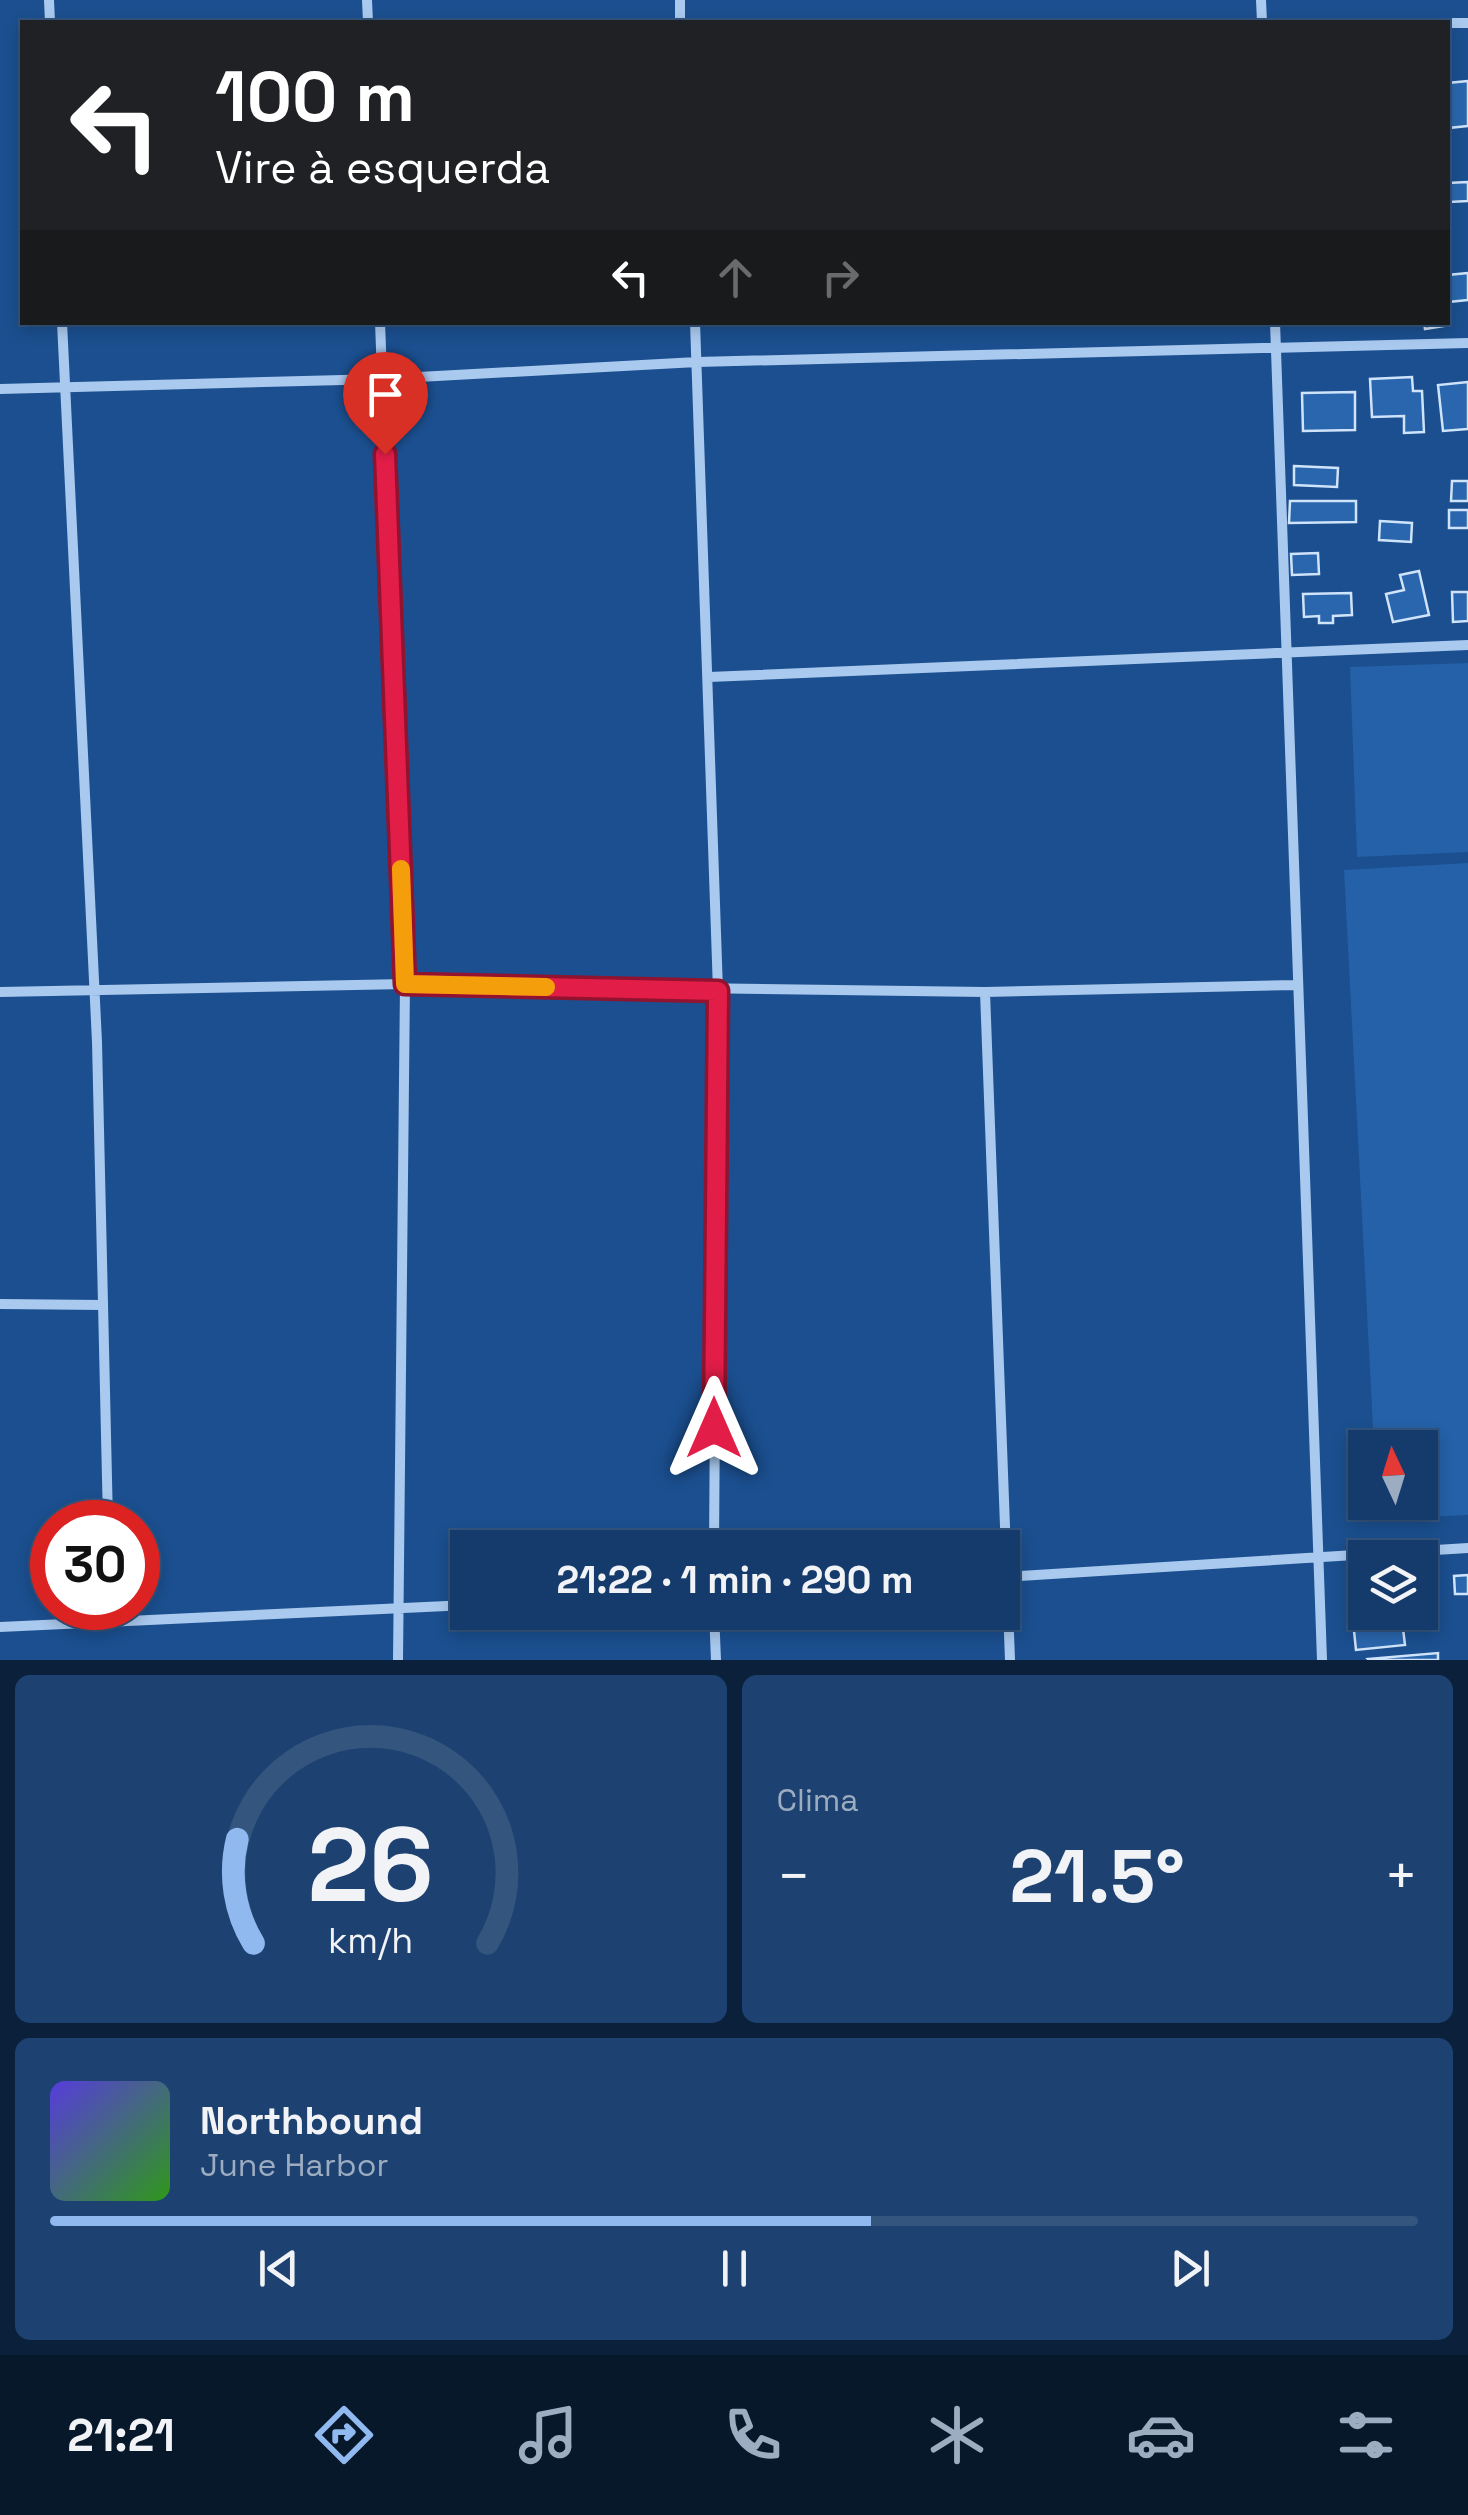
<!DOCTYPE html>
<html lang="pt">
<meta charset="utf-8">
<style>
body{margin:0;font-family:"Space Grotesk",sans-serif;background:#1d4271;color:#f1f3f6;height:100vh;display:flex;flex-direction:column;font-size:38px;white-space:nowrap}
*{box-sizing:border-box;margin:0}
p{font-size:32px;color:#9dadc1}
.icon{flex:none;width:55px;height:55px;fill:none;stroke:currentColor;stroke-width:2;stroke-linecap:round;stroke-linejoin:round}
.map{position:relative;height:1660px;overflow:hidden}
.side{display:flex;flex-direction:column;gap:15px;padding:15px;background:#0b203b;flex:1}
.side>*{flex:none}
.hud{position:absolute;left:20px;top:20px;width:1430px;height:305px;border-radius:0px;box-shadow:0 5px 15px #0003,0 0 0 2px #33557e;background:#202124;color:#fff;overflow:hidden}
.needle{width:65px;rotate:356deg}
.controls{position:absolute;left:1348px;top:1430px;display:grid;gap:20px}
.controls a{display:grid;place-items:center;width:90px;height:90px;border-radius:0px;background:#143b6b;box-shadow:0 5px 15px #0003,0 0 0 2px #33557e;font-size:50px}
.speed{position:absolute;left:30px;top:1500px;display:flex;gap:20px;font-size:50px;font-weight:700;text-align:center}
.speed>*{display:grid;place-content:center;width:130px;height:130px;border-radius:50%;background:#143b6b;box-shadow:0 5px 15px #0003,0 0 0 2px #33557e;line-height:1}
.speed .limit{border:15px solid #d22;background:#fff;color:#111}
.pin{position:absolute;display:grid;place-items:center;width:85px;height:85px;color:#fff;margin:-102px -42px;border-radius:50% 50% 50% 0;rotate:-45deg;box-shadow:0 0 10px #0007}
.pin .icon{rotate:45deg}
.me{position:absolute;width:110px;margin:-55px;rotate:0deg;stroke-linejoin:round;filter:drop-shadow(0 0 8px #0008)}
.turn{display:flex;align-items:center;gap:35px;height:210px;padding:0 30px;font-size:45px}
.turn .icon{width:130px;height:130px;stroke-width:2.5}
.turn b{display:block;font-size:70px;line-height:85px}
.lanes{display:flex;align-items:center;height:95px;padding:0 30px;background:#0003;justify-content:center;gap:50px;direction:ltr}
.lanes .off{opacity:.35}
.big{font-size:75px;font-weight:800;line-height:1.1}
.side .widget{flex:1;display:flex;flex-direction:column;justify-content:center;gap:15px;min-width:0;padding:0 35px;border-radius:15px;background:#1d4271}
.side .dial{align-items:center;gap:0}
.dial svg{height:260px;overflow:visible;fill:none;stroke:#33557e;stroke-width:7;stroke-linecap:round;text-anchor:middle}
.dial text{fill:#f1f3f6;stroke:none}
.song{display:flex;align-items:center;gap:30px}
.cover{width:120px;height:120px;border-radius:15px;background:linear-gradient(135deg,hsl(250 70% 55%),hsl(110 70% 35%))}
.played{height:10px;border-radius:5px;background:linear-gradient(90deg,#90b9f0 60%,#33557e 60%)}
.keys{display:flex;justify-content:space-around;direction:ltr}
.heat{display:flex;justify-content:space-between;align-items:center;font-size:55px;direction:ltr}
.side .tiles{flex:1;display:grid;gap:15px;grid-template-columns:1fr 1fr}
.widget:last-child{grid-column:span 2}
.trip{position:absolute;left:450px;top:1530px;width:570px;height:100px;border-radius:0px;background:#143b6b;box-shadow:0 5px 15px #0003,0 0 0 2px #33557e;font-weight:800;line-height:100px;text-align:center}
.dock{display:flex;height:160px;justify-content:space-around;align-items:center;background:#08182b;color:#9dadc1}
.dock .icon{width:70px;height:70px}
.dock .current{color:#90b9f0}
.dock b{font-size:45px;color:#f1f3f6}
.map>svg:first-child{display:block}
</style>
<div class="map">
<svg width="1468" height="1660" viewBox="0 0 1468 1660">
<rect width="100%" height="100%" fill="#1b4f8f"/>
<!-- green -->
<path fill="#2461a8" d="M 1468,663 L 1468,852 L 1357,857 L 1350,667 Z
M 1468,863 L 1468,1515 L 1378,1519 L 1377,1503 L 1420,1502 L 1420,1448 L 1374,1447 L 1344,870 Z"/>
<!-- building -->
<path fill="#2a66ad" stroke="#cfe3fa" stroke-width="2.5" d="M 1468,81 L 1468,126 L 1448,128 L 1448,83 Z
M 1468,182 L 1468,201 L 1449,202 L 1448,183 Z
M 1468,273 L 1468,300 L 1448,302 L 1448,275 Z
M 1448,307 L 1450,325 L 1425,329 L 1424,322 L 1448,322 Z
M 1412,377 L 1413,391 L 1422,391 L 1424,432 L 1404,433 L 1404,416 L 1372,417 L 1370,379 Z
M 1468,382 L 1468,429 L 1443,431 L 1438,385 Z
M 1355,392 L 1355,430 L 1303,431 L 1302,393 Z
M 1294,466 L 1338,468 L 1337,487 L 1294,485 Z
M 1452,481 L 1468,481 L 1468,501 L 1451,501 Z
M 1290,501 L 1356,501 L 1356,522 L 1289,523 Z
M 1449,510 L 1468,510 L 1468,528 L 1449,528 Z
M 1380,521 L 1412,523 L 1411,542 L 1379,540 Z
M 1318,553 L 1319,574 L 1292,575 L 1291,554 Z
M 1419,571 L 1429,615 L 1393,622 L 1386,594 L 1404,590 L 1400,575 Z
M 1452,592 L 1468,592 L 1468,621 L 1453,622 Z
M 1351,593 L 1352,615 L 1333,616 L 1333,623 L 1319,623 L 1319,616 L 1304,617 L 1303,594 Z
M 1468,1575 L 1468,1594 L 1455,1594 L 1454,1576 Z
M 1365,1601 L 1365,1612 L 1401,1612 L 1405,1645 L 1356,1650 L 1351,1602 Z
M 1438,1653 L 1438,1660 L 1369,1660 L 1368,1659 Z"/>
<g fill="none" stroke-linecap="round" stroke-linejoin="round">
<!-- street -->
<path stroke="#a9c9ee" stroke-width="10" d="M 49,0 L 50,22
M 367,0 L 368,22
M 680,0 L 680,22
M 1261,0 L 1262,22
M 1448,23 L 1468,23
M 62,322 L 97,1042 L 108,1522
M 380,322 L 405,984 L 985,992 L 1296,985
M 695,322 L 718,991 L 714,1548
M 1275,322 L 1322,1660
M 0,389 L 382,379 L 697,362 L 1468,343
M 709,677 L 1468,645
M 0,992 L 405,984 L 398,1660
M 985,992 L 1010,1660
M 0,1304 L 102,1305
M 1003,1577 L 1468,1548
M 714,1612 L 716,1660
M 0,1627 L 468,1605"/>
</g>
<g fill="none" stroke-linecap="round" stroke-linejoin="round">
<!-- route casing -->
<g stroke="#92132f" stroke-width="25">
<path id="route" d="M 385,454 L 405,984 L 718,991 L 714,1428"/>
</g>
<!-- route -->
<use href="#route" stroke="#e11d48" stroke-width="18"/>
<!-- slow -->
<path stroke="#f59e0b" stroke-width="18" d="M 401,869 L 405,984 L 546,987"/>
</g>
</svg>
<div class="controls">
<a><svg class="needle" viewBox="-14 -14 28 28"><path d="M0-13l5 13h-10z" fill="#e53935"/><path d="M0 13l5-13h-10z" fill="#9dadc1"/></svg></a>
<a><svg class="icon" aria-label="layers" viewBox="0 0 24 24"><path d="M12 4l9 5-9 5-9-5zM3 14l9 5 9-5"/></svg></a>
</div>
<div class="speed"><div class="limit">30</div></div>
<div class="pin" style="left:385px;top:454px;background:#d93025"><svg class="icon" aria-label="arrive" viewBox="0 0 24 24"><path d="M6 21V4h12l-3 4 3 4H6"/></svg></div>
<svg class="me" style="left:714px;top:1428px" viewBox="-20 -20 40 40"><path d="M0-17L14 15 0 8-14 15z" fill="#e11d48" stroke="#fff" stroke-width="4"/></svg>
<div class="trip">21:22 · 1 min · 290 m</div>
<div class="hud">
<div class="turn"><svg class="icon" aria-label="left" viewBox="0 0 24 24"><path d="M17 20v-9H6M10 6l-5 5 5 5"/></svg><div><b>100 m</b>Vire à esquerda</div></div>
<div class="lanes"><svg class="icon" aria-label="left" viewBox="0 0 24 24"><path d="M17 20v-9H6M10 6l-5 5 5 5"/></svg><svg class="icon off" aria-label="ahead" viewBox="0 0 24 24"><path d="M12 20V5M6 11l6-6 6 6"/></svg><svg class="icon off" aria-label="right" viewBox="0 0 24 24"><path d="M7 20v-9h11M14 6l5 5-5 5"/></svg></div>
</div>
</div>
<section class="side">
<div class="tiles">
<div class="widget dial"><svg viewBox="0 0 100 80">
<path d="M14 69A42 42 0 1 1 86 69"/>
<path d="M14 69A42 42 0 0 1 9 37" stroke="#90b9f0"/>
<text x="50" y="56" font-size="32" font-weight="700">26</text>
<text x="50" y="72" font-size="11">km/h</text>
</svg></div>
<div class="widget"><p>Clima</p>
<div class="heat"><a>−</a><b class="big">21.5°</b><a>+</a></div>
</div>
<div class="widget">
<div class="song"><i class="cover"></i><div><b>Northbound</b><p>June Harbor</p></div></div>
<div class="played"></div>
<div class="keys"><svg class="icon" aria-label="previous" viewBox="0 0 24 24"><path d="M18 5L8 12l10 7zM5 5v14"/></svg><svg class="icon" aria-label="pause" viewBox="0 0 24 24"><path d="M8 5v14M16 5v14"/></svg><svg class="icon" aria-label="next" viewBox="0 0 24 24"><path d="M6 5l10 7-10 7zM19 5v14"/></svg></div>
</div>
</div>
</section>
<nav class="dock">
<b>21:21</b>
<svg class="icon current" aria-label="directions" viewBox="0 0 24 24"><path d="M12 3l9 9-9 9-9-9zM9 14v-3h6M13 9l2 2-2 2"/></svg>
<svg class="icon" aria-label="music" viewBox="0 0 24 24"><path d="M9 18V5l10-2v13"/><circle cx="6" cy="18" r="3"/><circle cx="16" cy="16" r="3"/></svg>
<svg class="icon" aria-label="phone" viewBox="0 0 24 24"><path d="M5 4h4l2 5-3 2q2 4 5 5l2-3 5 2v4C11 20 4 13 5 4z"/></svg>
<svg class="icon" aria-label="climate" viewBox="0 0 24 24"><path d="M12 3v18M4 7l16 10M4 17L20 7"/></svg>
<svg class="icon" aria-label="car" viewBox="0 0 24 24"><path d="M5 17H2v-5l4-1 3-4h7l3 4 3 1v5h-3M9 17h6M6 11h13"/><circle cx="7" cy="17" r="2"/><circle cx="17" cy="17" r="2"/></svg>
<svg class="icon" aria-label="filters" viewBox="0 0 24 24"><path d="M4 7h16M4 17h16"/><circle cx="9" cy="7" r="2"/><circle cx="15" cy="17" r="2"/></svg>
</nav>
